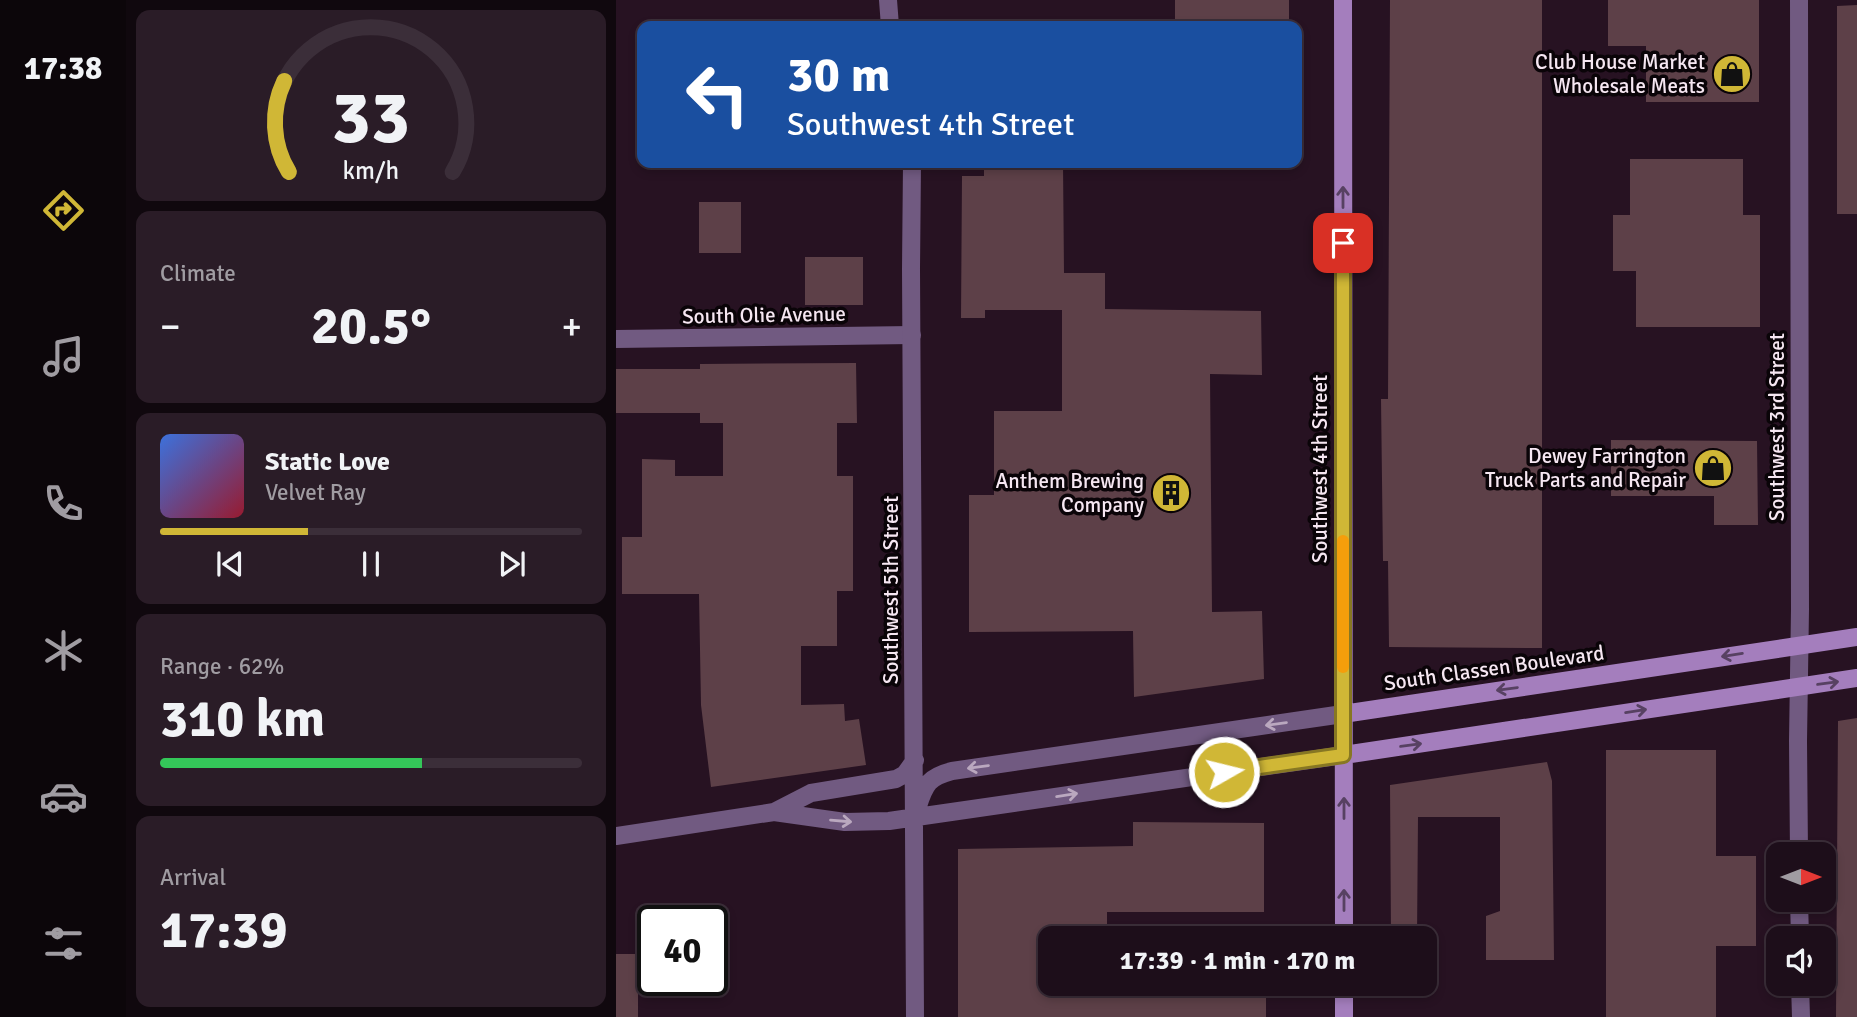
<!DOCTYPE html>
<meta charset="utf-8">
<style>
body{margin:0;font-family:Signika,sans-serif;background:#2a1c27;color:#f1f3f6;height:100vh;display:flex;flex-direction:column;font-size:26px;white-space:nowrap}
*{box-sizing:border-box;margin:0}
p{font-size:23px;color:#a09ca2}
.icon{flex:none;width:38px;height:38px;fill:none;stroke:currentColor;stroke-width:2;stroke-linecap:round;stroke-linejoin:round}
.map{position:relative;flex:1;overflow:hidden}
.sheet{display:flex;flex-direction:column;gap:10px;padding:10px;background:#10080e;width:490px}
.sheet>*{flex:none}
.guide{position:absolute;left:21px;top:21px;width:665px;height:147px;border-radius:14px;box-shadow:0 4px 10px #0003,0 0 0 2px #3b2e39;background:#1a4fa0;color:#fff;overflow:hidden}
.needle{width:46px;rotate:90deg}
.controls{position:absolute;left:1150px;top:842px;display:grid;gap:14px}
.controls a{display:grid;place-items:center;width:70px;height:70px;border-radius:14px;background:#1d0e1a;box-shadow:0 4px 10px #0003,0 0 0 2px #3b2e39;font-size:35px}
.speed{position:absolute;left:21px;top:905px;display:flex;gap:14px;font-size:35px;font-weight:700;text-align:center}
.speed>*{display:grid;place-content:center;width:91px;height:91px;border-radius:50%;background:#1d0e1a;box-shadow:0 4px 10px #0003,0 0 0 2px #3b2e39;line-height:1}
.speed .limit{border:4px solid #111;border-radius:10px;background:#fff;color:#111}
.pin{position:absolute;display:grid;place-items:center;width:60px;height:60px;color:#fff;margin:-30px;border-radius:14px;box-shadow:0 4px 10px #0006}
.me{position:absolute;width:77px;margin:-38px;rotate:82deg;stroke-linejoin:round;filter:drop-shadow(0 0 5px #0008)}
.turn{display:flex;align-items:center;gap:24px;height:147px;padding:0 35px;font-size:32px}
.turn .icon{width:91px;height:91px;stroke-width:2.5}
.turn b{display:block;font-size:49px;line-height:60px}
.big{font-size:52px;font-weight:700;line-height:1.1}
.sheet .widget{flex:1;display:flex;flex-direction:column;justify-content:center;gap:10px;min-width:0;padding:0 24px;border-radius:14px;background:#2a1c27}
.sheet .dial{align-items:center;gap:0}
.dial svg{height:182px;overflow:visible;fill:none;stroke:#3b2e39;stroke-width:7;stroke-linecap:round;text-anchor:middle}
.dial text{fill:#f1f3f6;stroke:none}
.song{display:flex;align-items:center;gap:21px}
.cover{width:84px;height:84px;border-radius:10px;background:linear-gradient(135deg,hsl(220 70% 55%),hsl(350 70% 35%))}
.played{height:7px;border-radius:4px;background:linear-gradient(90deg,#d0b736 35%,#3b2e39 35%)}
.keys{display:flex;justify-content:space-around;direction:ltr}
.heat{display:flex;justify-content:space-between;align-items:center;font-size:38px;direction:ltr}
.charge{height:10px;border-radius:5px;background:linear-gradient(90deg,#34c759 62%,#3b2e39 0)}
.trip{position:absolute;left:422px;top:926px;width:399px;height:70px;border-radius:14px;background:#1d0e1a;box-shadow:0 4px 10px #0003,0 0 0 2px #3b2e39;font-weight:700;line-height:70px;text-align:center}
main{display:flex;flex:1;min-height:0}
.menu{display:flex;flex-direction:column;width:126px;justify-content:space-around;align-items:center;background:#0c060a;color:#a09ca2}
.menu .icon{width:49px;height:49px}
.menu .selected{color:#d0b736}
.menu b{font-size:32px;color:#f1f3f6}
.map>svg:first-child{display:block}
</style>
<main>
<nav class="menu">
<b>17:38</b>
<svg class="icon selected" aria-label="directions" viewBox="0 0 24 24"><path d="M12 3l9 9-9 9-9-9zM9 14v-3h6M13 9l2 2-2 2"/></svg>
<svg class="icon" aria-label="music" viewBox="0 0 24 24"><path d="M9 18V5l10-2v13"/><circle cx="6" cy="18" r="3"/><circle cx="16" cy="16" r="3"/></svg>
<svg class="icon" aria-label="phone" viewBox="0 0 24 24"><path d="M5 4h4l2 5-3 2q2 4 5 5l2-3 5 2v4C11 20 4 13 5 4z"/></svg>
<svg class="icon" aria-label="climate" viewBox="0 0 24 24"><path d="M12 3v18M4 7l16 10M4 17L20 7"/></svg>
<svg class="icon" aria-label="car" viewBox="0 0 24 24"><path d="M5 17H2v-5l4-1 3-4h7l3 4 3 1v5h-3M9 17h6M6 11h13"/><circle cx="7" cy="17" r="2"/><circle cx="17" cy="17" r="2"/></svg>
<svg class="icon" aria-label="filters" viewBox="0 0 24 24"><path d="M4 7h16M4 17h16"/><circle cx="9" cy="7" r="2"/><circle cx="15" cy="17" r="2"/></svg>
</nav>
<section class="sheet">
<div class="widget dial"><svg viewBox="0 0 100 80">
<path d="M14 69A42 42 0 1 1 86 69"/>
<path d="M14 69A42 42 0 0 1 12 29" stroke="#d0b736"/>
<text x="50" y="56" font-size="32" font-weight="700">33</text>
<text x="50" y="72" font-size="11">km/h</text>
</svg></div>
<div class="widget"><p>Climate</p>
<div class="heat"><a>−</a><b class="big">20.5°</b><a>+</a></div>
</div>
<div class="widget">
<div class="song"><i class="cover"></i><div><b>Static Love</b><p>Velvet Ray</p></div></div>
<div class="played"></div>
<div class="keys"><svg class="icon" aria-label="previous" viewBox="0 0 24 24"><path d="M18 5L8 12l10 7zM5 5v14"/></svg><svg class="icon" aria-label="pause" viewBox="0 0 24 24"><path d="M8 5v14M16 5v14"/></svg><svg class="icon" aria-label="next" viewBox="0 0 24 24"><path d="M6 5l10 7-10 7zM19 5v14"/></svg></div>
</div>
<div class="widget"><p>Range · 62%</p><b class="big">310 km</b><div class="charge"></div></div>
<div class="widget"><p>Arrival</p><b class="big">17:39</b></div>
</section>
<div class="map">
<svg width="1241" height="1017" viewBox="0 0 1241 1017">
<rect width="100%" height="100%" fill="#271222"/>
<!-- building -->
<path fill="#5d4048" d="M 559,0 L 673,0 L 673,21 L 559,20 Z
M 774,0 L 926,0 L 926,648 L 773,647 L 772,561 L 767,561 L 765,399 L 772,399 Z
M 992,0 L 1143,0 L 1143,102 L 1030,102 L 1030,46 L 992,46 Z
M 1241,5 L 1241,214 L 1221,214 L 1221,6 Z
M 1014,159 L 1127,159 L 1127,215 L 1144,215 L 1144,327 L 1020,327 L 1020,271 L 997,271 L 997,215 L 1014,215 Z
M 368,163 L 447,163 L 448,273 L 489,273 L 489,309 L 645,311 L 646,375 L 594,374 L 596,612 L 646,611 L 648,679 L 518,697 L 517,631 L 353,632 L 353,495 L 378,495 L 378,411 L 446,411 L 446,310 L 369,310 L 369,318 L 345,318 L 346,176 L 368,176 Z
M 83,202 L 125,202 L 125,253 L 83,253 Z
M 189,257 L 247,257 L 247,305 L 189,305 Z
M 240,363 L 241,423 L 221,423 L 221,476 L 237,476 L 237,591 L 221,591 L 221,646 L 185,646 L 185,705 L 228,704 L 229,721 L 243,719 L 250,765 L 95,787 L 85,705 L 83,594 L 6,594 L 6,537 L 26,537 L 26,459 L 59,460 L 59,476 L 107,476 L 107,423 L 84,423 L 84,413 L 0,413 L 0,369 L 84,369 L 84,364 Z
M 995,440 L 1141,441 L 1142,525 L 1098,525 L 1098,496 L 995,496 Z
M 1241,718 L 1241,1017 L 1220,1017 L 1222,721 Z
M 990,750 L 1100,750 L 1100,856 L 1140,856 L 1140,946 L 1100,946 L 1100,1017 L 990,1017 Z
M 931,762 L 936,781 L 938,960 L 870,960 L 870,916 L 884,911 L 884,817 L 802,817 L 801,938 L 775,938 L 774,785 Z
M 517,822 L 648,823 L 648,912 L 491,912 L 491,938 L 434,938 L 434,984 L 650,984 L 650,1017 L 342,1017 L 342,849 L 517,846 Z
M 0,954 L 22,954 L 22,1017 L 0,1017 Z"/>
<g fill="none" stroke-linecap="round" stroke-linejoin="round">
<!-- minor -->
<path stroke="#715a81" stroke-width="18" d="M 0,339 L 296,335"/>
<!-- tertiary -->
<path stroke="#715a81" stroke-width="18" d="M 272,0 L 274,26
M 296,163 L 295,269 L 299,1017
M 302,806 C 309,784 313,777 336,771 L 727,714
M 158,812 L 229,822 L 273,821 L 728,755
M 0,836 L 158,812 L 195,793 L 280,779 L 289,774 L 299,760
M 1183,854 L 1182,741 L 1184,609 L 1183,0
M 1183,900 L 1184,938
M 1184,984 L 1185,1017"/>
<!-- secondary -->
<path stroke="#a47ebd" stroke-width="18" d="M 727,0 L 728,938
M 727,714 L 1241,637
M 728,755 L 1241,678
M 728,984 L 728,1017"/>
</g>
<!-- one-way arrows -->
<defs><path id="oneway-shaft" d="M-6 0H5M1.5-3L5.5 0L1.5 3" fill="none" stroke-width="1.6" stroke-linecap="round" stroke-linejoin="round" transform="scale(1.75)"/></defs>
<g stroke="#574162">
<use href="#oneway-shaft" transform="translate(727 197) rotate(-90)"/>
<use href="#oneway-shaft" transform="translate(1116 655) rotate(171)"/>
<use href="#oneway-shaft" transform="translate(1212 683) rotate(-8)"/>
<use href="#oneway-shaft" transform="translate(891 689) rotate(172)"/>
<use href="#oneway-shaft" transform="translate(1020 711) rotate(-9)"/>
<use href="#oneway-shaft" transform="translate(795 745) rotate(-8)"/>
<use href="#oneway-shaft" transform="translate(728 808) rotate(-90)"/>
<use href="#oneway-shaft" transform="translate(728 900) rotate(-90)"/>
</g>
<g stroke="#baa8bf">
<use href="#oneway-shaft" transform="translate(660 724) rotate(172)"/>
<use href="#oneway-shaft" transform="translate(362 767) rotate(172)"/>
<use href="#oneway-shaft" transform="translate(451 795) rotate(-9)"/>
<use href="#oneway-shaft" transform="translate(225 821) rotate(5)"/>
</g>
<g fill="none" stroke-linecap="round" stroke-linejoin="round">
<!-- route casing -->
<g stroke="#877723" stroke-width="18">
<path id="route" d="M 608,772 L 727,755 L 727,243"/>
</g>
<!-- route -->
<use href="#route" stroke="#d0b736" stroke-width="12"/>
<!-- slow -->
<path stroke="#f59e0b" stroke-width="12" d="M 727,541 L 727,667"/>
</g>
<!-- icons -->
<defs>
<g id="shop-disc" transform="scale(2.0125)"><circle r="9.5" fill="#d0b736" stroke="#0a0408"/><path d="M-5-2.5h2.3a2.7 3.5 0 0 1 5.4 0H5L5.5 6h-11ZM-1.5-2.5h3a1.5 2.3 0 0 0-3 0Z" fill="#111"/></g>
<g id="building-disc" transform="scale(2.0125)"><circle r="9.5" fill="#d0b736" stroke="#0a0408"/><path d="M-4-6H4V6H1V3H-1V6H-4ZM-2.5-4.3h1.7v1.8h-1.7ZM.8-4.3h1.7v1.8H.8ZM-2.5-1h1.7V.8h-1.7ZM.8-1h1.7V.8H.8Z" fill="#111"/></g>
</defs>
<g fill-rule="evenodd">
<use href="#shop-disc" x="1116" y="74"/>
<use href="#shop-disc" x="1097" y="468"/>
<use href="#building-disc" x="555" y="493"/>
</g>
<g text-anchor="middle" stroke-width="7" stroke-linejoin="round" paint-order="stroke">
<!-- poi labels -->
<g font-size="21" fill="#f6e7f2" stroke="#0a0408" text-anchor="end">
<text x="1089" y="69">Club House Market<tspan x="1089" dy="24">Wholesale Meats</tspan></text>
<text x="1070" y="463">Dewey Farrington<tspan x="1070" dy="24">Truck Parts and Repair</tspan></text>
<text x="528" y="488">Anthem Brewing<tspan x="528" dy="24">Company</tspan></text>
</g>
<!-- street labels -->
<g font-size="21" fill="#f6e7f2" stroke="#0a0408">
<text transform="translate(148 315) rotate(-1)" y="7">South Olie Avenue</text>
<text transform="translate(1161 427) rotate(-90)" y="7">Southwest 3rd Street</text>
<text transform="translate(704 469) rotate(-90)" y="7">Southwest 4th Street</text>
<text transform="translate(275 590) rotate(-90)" y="7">Southwest 5th Street</text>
<text transform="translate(878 668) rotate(-8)" y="7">South Classen Boulevard</text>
</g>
</g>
</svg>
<div class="controls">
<a><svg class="needle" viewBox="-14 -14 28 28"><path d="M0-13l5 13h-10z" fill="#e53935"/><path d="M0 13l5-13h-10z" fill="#a09ca2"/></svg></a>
<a><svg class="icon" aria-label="sound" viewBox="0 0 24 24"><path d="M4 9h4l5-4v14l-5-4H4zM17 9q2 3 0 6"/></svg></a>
</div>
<div class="speed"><div class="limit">40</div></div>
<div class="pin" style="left:727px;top:243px;background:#d93025"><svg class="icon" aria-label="arrive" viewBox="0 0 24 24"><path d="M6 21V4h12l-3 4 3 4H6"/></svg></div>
<svg class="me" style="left:608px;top:772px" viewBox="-20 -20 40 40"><circle r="17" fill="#d0b736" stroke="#fff" stroke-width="3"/><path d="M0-11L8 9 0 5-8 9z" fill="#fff"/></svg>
<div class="trip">17:39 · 1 min · 170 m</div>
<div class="guide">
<div class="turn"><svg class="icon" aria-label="left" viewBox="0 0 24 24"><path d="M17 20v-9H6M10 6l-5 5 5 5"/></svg><div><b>30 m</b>Southwest 4th Street</div></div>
</div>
</div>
</main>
